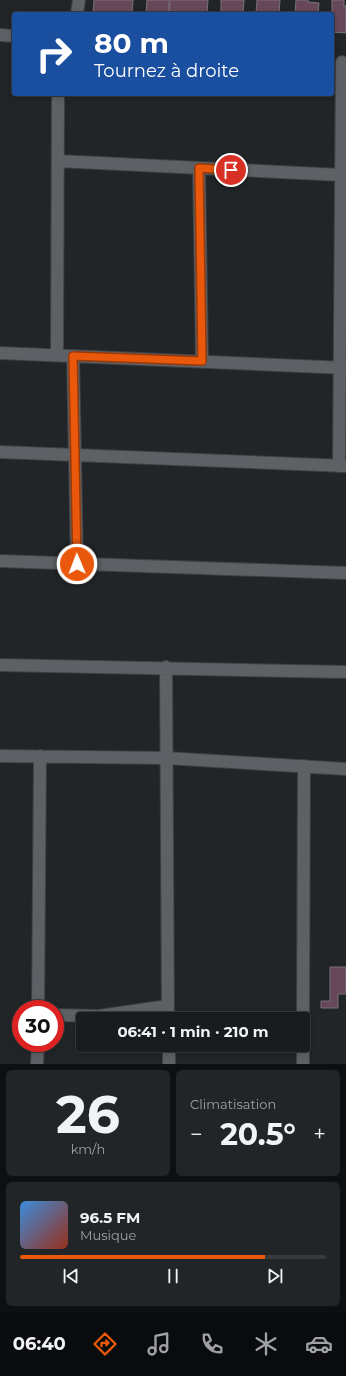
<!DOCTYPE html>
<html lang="fr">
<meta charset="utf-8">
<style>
body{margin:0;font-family:Montserrat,sans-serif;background:#222527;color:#f1f3f6;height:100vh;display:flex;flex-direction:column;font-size:15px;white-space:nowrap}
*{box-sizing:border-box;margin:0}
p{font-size:13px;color:#9fa1a4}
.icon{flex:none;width:22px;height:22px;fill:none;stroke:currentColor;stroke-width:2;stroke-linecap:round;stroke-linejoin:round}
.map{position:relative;height:1064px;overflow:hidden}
.details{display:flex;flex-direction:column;gap:6px;padding:6px;background:#0e0f10;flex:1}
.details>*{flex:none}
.banner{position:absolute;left:12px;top:12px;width:322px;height:84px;border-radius:4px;box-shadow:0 2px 6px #0003,0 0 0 1px #373a3c;background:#1a4fa0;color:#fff;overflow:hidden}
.speed{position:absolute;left:12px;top:1000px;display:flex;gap:8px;font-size:20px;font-weight:700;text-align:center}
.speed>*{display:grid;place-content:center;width:52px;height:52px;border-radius:50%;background:#191c1e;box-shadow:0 2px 6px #0003,0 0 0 1px #373a3c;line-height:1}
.speed .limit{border:6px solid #d22;background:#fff;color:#111}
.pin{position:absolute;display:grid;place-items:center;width:34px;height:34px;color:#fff;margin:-17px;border:2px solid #fff;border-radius:50%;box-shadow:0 1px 4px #0007}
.me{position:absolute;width:44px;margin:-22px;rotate:359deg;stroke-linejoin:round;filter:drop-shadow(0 0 3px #0008)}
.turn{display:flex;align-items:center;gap:14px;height:84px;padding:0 16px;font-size:18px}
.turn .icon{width:52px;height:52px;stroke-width:2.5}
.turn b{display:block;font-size:28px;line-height:34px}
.big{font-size:30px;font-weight:700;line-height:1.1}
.details .widget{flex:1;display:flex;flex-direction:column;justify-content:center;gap:6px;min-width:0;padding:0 14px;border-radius:6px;background:#222527}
.details .dial{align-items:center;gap:0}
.dial b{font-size:52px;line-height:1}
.song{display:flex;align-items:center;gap:12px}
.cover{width:48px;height:48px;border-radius:6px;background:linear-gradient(135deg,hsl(210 70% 55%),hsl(10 70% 35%))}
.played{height:4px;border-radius:2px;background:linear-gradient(90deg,#ea580c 80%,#373a3c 80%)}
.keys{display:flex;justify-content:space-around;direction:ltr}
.heat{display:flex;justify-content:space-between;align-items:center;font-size:22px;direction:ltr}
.details .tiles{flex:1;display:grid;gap:6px;grid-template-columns:1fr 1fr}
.widget:last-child{grid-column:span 2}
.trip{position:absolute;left:76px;top:1012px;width:234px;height:40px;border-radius:4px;background:#191c1e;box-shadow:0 2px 6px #0003,0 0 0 1px #373a3c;font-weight:700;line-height:40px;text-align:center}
.tabs{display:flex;height:64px;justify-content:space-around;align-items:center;background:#0a0b0c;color:#9fa1a4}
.tabs .icon{width:28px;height:28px}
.tabs .on{color:#ea580c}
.tabs b{font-size:18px;color:#f1f3f6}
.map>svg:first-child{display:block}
</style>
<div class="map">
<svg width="346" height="1064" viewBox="0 0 346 1064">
<rect width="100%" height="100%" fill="#212528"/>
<!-- building -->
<path fill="#67475a" stroke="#787376" d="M 94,0 L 133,0 L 132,14 L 93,14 Z
M 147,0 L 169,0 L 169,14 L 146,14 Z
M 170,0 L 208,0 L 207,14 L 169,14 Z
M 221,0 L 244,0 L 243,14 L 221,14 Z
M 257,0 L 280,0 L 279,14 L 256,14 Z
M 296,0 L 308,0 L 308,2 L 319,3 L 318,14 L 295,14 Z
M 332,0 L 344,0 L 344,6 L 346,6 L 346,33 L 332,32 Z
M 330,967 L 346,967 L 346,994 L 338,994 L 338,1008 L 321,1008 L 321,1001 L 330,1001 Z"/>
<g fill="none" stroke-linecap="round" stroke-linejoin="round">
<!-- street casing -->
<g stroke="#3e4144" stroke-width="14">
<path id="street" d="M 77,14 L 79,0
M 0,35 L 14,36
M 58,161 L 341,175
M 199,168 L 202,361
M 0,353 L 346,368
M 57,355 L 58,94
M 73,356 L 77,564
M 0,452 L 346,466
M 339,466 L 342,62
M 0,561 L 346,573
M 0,665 L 346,672
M 166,667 L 168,1019
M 0,756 L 166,758 L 346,769
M 38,1009 L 40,756
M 55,1015 L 99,1016 L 168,1006
M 303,1019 L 304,766
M 169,1045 L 169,1064
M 37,1064 L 38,1043
M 303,1064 L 303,1045"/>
</g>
<!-- street -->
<use href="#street" stroke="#5d6165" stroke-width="12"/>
</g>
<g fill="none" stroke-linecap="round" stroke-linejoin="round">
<!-- route casing -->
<g stroke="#983908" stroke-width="10">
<path id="route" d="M 77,564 L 73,356 L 202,361 L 199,168 L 231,170"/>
</g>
<!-- route -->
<use href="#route" stroke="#ea580c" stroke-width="7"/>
</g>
</svg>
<div class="speed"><div class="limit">30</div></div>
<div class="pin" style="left:231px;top:170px;background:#d93025"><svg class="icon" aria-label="arrive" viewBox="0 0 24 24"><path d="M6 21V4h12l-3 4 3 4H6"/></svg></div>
<svg class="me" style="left:77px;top:564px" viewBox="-20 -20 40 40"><circle r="17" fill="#ea580c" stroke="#fff" stroke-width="3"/><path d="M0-11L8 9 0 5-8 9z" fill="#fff"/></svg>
<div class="trip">06:41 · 1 min · 210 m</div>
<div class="banner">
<div class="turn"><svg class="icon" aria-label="right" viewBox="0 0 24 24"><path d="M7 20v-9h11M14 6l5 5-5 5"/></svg><div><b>80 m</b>Tournez à droite</div></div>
</div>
</div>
<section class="details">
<div class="tiles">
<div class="widget dial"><b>26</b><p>km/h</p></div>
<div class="widget"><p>Climatisation</p>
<div class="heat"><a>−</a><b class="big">20.5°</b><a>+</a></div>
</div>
<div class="widget">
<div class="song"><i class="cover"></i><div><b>96.5 FM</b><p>Musique</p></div></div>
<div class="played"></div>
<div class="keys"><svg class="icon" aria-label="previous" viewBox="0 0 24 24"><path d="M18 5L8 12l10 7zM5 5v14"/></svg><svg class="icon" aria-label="pause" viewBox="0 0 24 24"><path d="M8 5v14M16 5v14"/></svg><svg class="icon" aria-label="next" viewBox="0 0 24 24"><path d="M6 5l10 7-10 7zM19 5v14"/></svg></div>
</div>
</div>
</section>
<nav class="tabs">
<b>06:40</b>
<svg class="icon on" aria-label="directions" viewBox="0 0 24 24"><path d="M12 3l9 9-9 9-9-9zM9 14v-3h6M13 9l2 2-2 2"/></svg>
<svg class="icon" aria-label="music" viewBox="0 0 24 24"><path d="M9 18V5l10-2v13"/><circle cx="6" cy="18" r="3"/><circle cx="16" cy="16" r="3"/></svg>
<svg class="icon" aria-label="phone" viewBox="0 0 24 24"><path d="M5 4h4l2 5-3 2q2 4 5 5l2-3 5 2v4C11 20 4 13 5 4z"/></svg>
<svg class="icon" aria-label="climate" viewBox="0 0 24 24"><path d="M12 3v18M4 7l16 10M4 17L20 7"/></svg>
<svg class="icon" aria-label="car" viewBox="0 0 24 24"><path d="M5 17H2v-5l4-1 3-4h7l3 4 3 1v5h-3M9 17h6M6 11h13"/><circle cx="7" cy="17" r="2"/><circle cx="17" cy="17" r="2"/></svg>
</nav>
